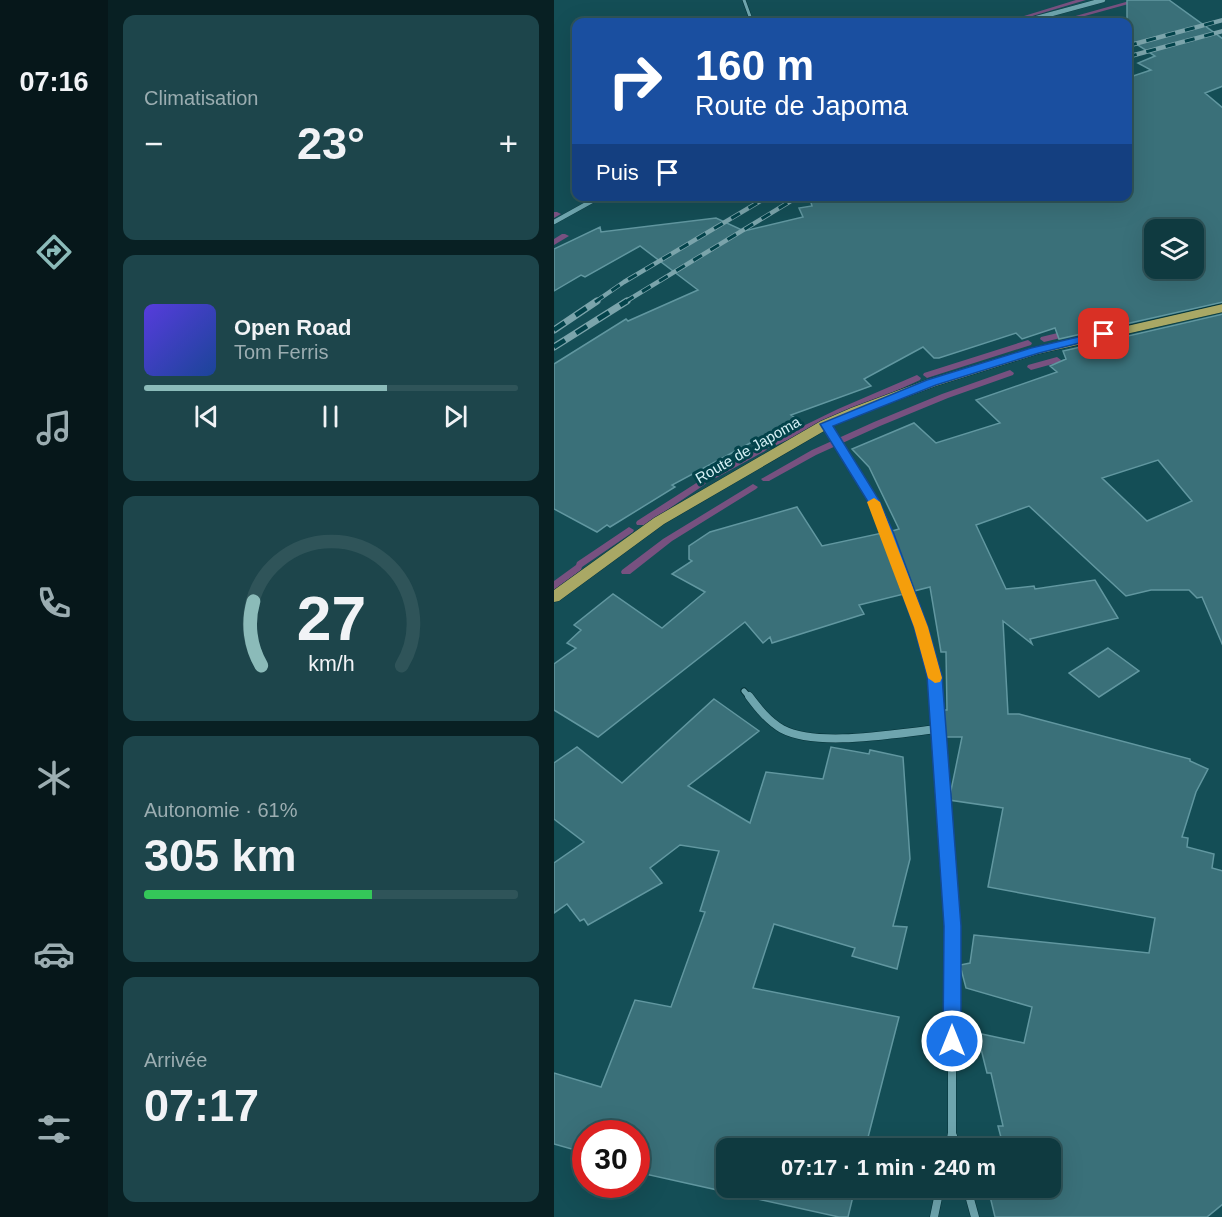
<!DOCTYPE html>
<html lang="fr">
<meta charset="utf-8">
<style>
body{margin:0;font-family:Helvetica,sans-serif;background:#1d454b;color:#f1f3f6;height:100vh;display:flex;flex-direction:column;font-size:22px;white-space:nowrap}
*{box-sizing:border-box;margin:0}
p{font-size:20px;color:#9badb1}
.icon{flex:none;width:33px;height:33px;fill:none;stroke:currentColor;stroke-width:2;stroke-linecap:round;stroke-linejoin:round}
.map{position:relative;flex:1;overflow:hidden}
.details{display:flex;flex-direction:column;gap:15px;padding:15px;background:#082023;width:446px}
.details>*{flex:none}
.guide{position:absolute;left:18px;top:18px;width:560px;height:183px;border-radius:12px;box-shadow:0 6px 24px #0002,0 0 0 2px #2f5459;background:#1a4fa0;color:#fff;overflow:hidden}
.fabs{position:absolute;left:590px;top:219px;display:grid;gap:12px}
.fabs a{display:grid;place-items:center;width:60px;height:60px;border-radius:12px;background:#0f3a40;box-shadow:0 6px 24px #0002,0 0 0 2px #2f5459;font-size:30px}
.speed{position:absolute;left:18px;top:1120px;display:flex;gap:12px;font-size:30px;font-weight:700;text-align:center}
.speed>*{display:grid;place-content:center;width:78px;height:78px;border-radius:50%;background:#0f3a40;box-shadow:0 6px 24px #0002,0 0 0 2px #2f5459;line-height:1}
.speed .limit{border:9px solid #d22;background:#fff;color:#111}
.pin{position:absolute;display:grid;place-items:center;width:51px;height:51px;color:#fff;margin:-26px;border-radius:12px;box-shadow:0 3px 9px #0006}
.me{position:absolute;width:66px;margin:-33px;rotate:0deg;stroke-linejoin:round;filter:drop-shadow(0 0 4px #0008)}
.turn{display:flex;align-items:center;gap:21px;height:126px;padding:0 24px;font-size:27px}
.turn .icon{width:78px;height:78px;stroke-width:2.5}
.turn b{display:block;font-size:42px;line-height:51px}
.then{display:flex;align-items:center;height:57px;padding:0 24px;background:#0003;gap:12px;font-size:22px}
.big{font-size:45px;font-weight:700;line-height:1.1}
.details .card{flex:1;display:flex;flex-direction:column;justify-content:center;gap:9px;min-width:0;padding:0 21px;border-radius:12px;background:#1d454b}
.details .dial{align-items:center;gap:0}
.dial svg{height:156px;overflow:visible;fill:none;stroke:#2f5459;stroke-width:7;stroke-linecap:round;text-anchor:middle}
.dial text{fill:#f1f3f6;stroke:none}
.song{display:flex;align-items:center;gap:18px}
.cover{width:72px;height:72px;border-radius:9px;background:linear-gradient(135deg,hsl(250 70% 55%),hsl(220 70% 35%))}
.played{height:6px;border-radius:3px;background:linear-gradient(90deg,#8bbbb9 65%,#2f5459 65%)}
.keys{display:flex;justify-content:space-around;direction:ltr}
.heat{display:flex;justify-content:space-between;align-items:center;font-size:33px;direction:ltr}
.charge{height:9px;border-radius:4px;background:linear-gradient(90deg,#34c759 61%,#2f5459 0)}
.trip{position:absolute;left:162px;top:1138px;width:345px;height:60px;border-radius:12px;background:#0f3a40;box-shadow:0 6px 24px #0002,0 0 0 2px #2f5459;font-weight:700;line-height:60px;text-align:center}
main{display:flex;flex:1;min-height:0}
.tabs{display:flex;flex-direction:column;width:108px;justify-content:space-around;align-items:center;background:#06171a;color:#9badb1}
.tabs .icon{width:42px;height:42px}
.tabs .active{color:#8bbbb9}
.tabs b{font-size:27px;color:#f1f3f6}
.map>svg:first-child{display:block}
</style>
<main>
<nav class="tabs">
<b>07:16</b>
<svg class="icon active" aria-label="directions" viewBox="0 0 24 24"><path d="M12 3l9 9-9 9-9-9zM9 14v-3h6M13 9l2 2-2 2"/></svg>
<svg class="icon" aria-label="music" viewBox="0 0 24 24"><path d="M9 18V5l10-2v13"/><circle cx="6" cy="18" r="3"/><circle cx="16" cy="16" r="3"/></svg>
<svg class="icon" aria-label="phone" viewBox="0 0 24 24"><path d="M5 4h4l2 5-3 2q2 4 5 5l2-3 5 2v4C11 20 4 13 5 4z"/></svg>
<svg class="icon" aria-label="climate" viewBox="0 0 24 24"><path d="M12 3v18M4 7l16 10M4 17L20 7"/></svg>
<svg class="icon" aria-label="car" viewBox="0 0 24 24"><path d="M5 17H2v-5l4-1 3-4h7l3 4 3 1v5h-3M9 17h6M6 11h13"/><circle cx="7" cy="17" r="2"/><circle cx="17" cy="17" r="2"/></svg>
<svg class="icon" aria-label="filters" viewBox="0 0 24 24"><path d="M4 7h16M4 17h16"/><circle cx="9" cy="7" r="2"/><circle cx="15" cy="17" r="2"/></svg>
</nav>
<section class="details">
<div class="card"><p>Climatisation</p>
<div class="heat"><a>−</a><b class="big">23°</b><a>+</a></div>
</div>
<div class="card">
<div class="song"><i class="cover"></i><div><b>Open Road</b><p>Tom Ferris</p></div></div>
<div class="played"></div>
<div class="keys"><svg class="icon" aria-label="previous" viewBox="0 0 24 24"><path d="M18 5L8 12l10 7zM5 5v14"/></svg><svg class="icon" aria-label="pause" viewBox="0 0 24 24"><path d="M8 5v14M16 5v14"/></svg><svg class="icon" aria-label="next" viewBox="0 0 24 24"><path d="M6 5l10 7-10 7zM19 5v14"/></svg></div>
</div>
<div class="card dial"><svg viewBox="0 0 100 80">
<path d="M14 69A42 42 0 1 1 86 69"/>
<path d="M14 69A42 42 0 0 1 10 36" stroke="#8bbbb9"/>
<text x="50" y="56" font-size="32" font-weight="700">27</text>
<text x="50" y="72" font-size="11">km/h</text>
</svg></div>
<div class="card"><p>Autonomie · 61%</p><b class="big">305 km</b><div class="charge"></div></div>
<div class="card"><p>Arrivée</p><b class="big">07:17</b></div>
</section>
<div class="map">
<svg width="669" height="1217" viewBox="0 0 669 1217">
<rect width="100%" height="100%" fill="#144e56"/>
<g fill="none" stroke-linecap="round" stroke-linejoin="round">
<!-- stream -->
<path fill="#785180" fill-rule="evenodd" d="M 522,0 L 532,0 L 475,17 L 470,16 Z
M 579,0 L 589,0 L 509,22 L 500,22 Z
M 30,196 L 39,196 L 34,199 Z
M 74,196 L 84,196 L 77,202 L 71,202 L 70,200 Z
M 0,212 L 3,212 L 7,214 L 0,218 Z
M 8,234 L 11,234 L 15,236 L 0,245 L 0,239 Z
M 516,330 L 520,333 L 519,335 L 490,342 L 486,339 L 487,337 Z
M 474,340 L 478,343 L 477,345 L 376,377 L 373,378 L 369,375 L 370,373 Z
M 503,357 L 507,360 L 506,362 L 477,370 L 473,367 L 474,365 Z
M 456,370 L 460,373 L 459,375 L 394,398 L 326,426 L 262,455 L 215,481 L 209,481 L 207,479 L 258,450 L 320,422 L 388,394 Z
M 363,375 L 367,378 L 366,380 L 218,447 L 215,448 L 210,445 L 284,409 Z
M 208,446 L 213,449 L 211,451 L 162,478 L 156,478 L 154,476 Z
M 147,480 L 152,483 L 150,485 L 91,525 L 83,525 L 82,523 L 83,521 Z
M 199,484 L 204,487 L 202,489 L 118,541 L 76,574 L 68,574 L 67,572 L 68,570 L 109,539 Z
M 75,527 L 80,530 L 79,532 L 28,567 L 27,570 L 0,590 L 0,581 L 22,565 L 23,562 Z"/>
</g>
<!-- building -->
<path fill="#3a7079" stroke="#6197a0" stroke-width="1.5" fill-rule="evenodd" d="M 573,0 L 615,0 L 669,39 L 669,86 L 651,93 L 669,108 L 669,302 L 505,339 L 501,328 L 468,339 L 462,333 L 385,358 L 380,358 L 369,347 L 310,379 L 317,386 L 237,415 L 247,422 L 203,444 L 200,441 L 118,485 L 121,487 L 56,527 L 53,525 L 43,532 L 0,509 L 0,364 L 72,319 L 74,321 L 144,290 L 86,246 L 31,277 L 27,275 L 0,291 L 0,249 L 46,227 L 47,232 L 162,218 L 190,231 L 249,217 L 245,208 L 258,206 L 255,196 L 573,196 L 573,78 L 597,70 L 584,63 L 601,56 L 573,38 ZM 600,230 L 639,230 L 639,268 L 600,268 Z
M 669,314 L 669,646 L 648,597 L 643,598 L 635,590 L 597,590 L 572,596 L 475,506 L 422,525 L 452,589 L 480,586 L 481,589 L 541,580 L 564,618 L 476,639 L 478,644 L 449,621 L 454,714 L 465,714 L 636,759 L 636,761 L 654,769 L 642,792 L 628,837 L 634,838 L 633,847 L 660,854 L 658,868 L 669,871 L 669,1204 L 653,1217 L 441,1217 L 434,1188 L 496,1188 L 496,1149 L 450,1149 L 444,1126 L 449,1126 L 437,1073 L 433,1073 L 423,1033 L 470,1043 L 478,1007 L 412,988 L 406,965 L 416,963 L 420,935 L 595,953 L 601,918 L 434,887 L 449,808 L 395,800 L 408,737 L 391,737 L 389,710 L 393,710 L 392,652 L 387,652 L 376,587 L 360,591 L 338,531 L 345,529 L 315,467 L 298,449 L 360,423 L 382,443 L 446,423 L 422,400 L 503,372 L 496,366 L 512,359 L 509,351 ZM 604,460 L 638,501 L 593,521 L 548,478 Z
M 243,507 L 268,546 L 328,533 L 350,594 L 305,605 L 310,614 L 218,643 L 216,637 L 209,643 L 191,622 L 44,737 L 0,710 L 0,664 L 22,648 L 13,643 L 27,630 L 20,625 L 59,594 L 108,628 L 151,592 L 118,574 L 138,561 L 135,559 L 135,546 L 156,532 Z
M 554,648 L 585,671 L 545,697 L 515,673 Z
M 160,699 L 205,731 L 134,786 L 196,823 L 212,772 L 269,779 L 277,747 L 315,754 L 316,750 L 349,757 L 356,859 L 339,926 L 353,927 L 343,969 L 298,956 L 301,948 L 220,924 L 199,988 L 345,1017 L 311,1149 L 172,1149 L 172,1188 L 301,1188 L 294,1217 L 285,1217 L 82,1172 L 82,1134 L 32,1134 L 32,1153 L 0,1144 L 0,1073 L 47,1087 L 81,1000 L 117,1007 L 151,912 L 146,911 L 165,851 L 126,845 L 96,868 L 108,883 L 34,925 L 30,919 L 26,921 L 13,904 L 0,913 L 0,863 L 30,842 L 0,819 L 0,763 L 23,747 L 68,783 Z"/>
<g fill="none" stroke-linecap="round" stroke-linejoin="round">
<!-- service casing -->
<g stroke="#043238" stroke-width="4">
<path id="service" d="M 190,0 L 198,22"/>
</g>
<!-- minor-far2 casing -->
<g stroke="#043238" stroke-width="5">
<path id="minor-far2" d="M 468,22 L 549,0
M 0,222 L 47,196"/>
</g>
<!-- minor-far1 casing -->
<g stroke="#043238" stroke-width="7">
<path id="minor-far1" d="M 272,424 L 319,500 L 334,534 L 367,626 L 381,676 L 382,698
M 190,691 L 196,698"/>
</g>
<!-- minor casing -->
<g stroke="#043238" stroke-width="9">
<path id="minor" d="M 195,696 C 204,708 214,721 228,729 C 264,748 343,733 384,729
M 382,696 L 398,926 L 398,1133 L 395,1149
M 399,1136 L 402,1149
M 413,1188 L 421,1217
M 380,1217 L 386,1188"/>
</g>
<!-- primary casing -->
<g stroke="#043238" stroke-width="1">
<path id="primary" d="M 669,304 L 669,312 L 484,354 L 382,386 L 307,414 L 277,427 L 110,524 L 5,601 L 0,602 L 0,590 L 100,518 L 267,421 L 297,408 L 372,380 L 477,348 Z"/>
</g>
<!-- service -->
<use href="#service" stroke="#6ea5ae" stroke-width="3"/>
<!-- minor-far2 -->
<use href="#minor-far2" stroke="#6ea5ae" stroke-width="4.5"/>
<!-- minor-far1 -->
<use href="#minor-far1" stroke="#6ea5ae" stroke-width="5"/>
<!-- minor -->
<use href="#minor" stroke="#6ea5ae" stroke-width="8"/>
<!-- primary -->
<use href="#primary" fill="#a9a865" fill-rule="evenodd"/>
<!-- rail-far1 casing -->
<g stroke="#7ba4ab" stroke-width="4.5">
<path id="rail-far1" d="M 573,46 L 669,20
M 573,57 L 669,31
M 41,302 L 70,282 L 215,196
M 71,302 L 245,196"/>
</g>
<!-- rail casing -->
<g stroke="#7ba4ab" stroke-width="7">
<path id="rail" d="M 0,330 L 43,301
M 0,347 L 73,301"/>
</g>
<!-- rail-far1 -->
<use href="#rail-far1" stroke="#03434b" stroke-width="3" stroke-dasharray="10" stroke-linecap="butt"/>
<!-- rail -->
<use href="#rail" stroke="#03434b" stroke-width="4.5" stroke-dasharray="13" stroke-linecap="butt"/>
</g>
<!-- route -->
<path fill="#1a73e8" stroke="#114b97" stroke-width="1.5" d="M 550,331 L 556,334 L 554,336 L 485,353 L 382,385 L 279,426 L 325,500 L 340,534 L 374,627 L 388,676 L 407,926 L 407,1041 L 404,1046 L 398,1049 L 392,1046 L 389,1041 L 390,926 L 373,676 L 360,627 L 327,534 L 313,500 L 266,424 L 373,380 L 477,348 Z"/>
<!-- slow -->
<path fill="#f59e0b" d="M 320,498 L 326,502 L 374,627 L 388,678 L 386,682 L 381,683 L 374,678 L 360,627 L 313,502 Z"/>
<g text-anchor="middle" stroke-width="6" stroke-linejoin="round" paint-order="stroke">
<!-- street labels -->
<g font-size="15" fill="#d6f1f6" stroke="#03434b">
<text transform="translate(194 450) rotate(-30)" y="5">Route de Japoma</text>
</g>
</g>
</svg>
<div class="fabs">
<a><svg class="icon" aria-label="layers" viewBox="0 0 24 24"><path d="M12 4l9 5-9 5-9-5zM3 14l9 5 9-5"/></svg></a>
</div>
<div class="speed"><div class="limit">30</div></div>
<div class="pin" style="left:550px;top:334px;background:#d93025"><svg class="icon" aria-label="arrive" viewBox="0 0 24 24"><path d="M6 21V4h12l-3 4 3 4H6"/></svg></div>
<svg class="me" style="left:398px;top:1041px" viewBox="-20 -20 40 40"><circle r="17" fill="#1a73e8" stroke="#fff" stroke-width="3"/><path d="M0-11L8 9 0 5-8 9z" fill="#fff"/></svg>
<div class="trip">07:17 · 1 min · 240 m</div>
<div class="guide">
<div class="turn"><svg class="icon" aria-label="right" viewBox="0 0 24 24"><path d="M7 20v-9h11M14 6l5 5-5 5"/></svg><div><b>160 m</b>Route de Japoma</div></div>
<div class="then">Puis<svg class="icon" aria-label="arrive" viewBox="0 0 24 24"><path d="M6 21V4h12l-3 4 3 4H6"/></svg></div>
</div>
</div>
</main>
